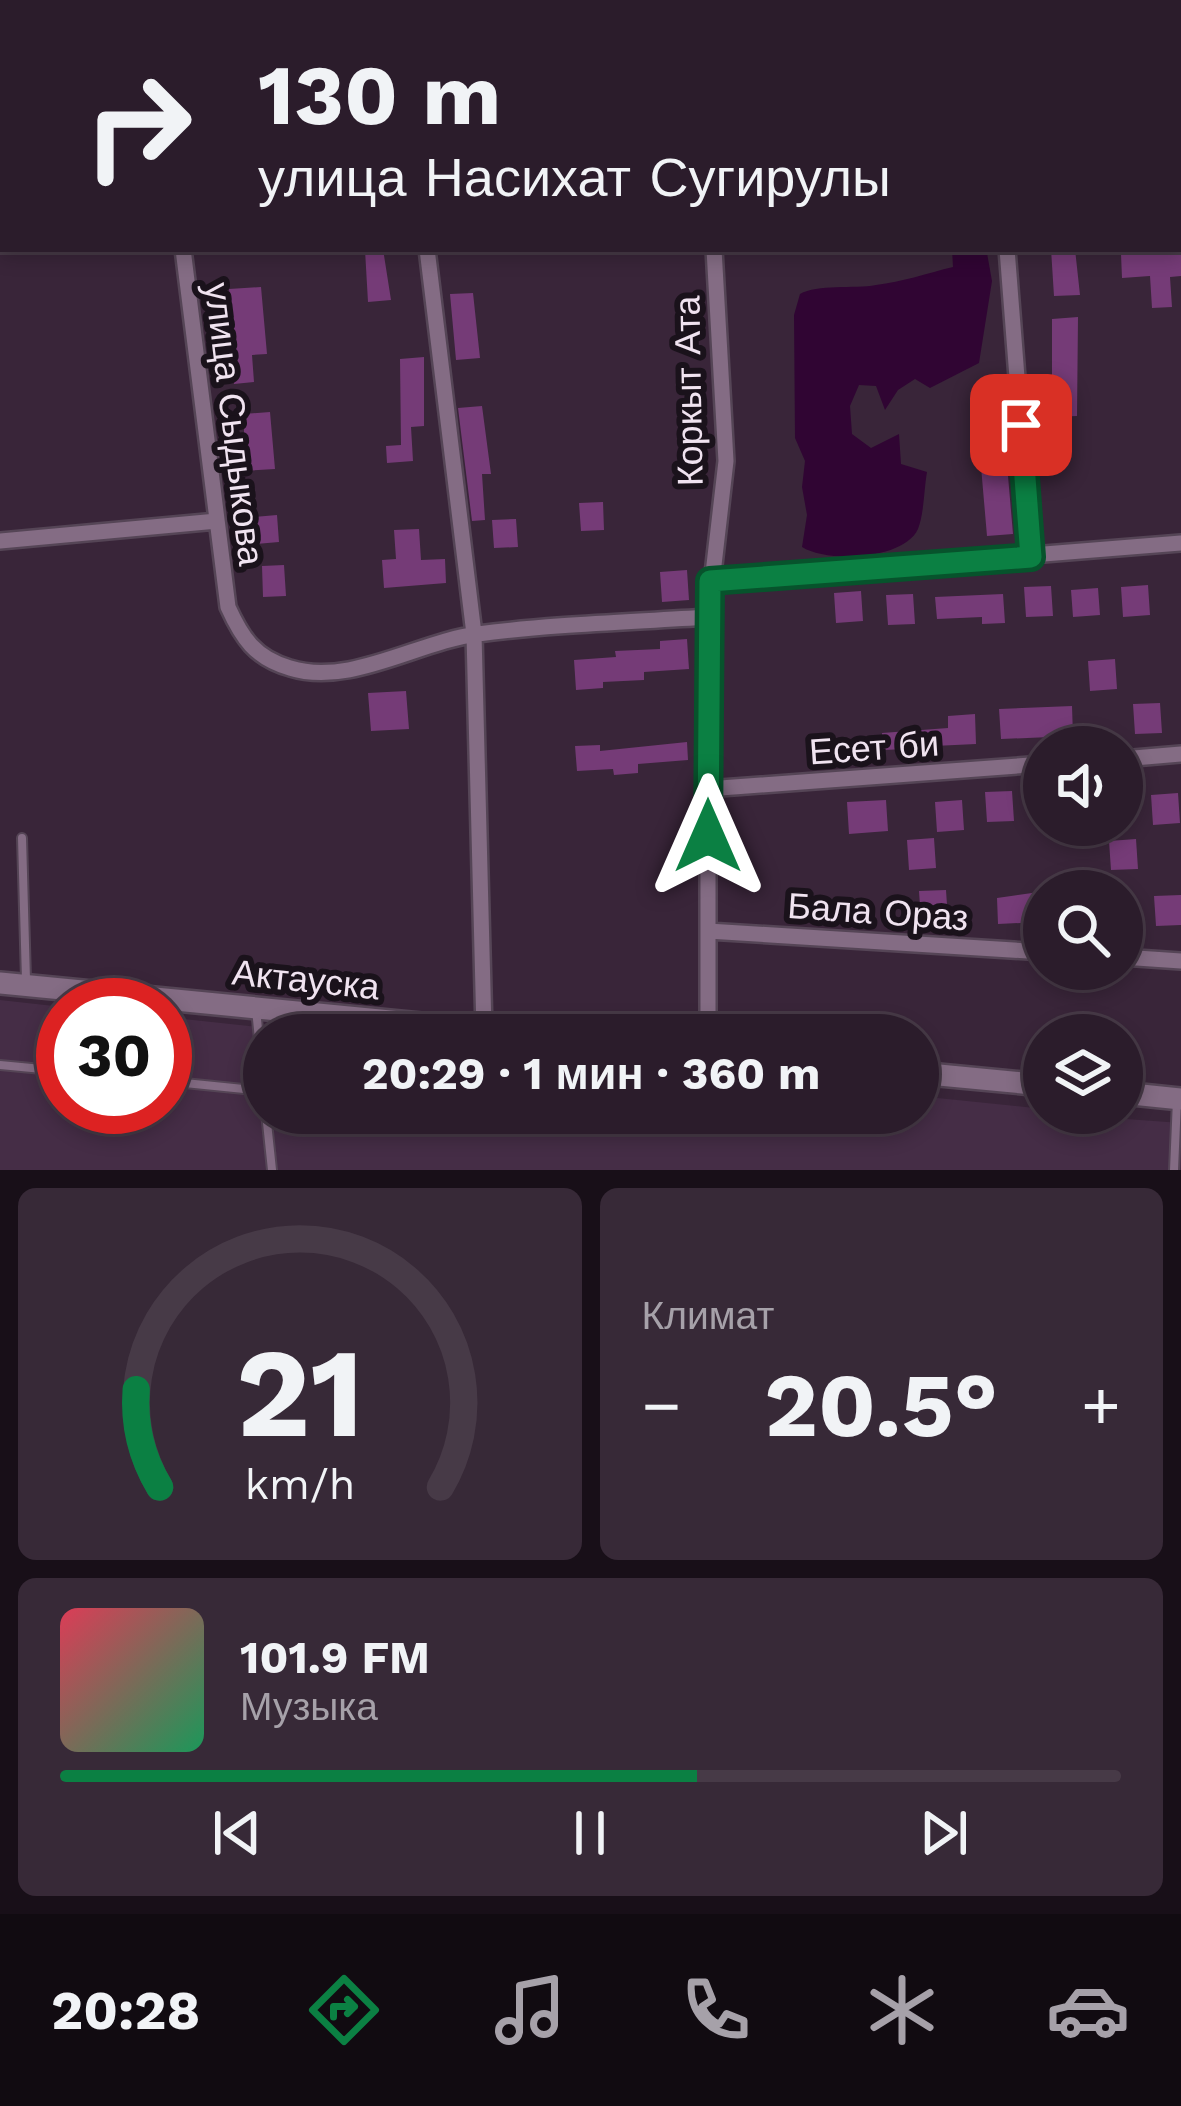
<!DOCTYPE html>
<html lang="ru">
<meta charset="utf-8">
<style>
body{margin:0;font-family:"Work Sans",sans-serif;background:#372937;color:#f1f3f6;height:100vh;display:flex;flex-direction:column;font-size:45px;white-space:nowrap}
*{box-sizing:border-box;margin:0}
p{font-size:39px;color:#a6a1a9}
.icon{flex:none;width:66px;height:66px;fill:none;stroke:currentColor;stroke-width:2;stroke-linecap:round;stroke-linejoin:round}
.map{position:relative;height:1170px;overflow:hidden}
.drawer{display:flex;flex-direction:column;gap:18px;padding:18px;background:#180f18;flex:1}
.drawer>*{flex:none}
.top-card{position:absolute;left:0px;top:0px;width:1182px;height:252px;box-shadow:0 6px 18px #0003,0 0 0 3px #473a47;background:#2b1c2b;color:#f1f3f6;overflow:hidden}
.fabs{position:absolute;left:1023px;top:726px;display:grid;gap:24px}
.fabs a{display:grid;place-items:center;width:120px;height:120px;border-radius:50%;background:#2b1c2b;box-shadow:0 6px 18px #0003,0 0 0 3px #473a47;font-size:60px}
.speed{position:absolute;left:36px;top:978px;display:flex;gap:24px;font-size:60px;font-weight:700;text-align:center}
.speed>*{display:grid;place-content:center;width:156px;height:156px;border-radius:50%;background:#2b1c2b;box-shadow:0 6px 18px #0003,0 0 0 3px #473a47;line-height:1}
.speed .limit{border:18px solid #d22;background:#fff;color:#111}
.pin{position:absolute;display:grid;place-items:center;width:102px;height:102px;color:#fff;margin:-51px;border-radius:24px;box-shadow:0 6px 18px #0006}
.me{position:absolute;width:132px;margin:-66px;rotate:0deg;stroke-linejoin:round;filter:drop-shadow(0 0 9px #0008)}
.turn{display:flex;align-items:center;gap:42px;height:252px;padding:0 60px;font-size:54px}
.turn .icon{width:156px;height:156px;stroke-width:2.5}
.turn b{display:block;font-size:84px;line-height:102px}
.big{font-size:90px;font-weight:700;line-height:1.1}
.drawer .widget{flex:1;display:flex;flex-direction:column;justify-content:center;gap:18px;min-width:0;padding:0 42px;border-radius:18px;background:#372937}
.drawer .dial{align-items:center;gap:0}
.dial svg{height:312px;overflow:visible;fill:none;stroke:#473a47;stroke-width:7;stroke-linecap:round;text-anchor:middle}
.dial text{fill:#f1f3f6;stroke:none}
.song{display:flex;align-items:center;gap:36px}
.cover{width:144px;height:144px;border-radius:18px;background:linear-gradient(135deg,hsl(350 70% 55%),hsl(150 70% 35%))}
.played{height:12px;border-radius:6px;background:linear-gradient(90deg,#0b8043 60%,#473a47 60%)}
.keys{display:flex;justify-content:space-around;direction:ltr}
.heat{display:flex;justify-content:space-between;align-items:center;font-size:66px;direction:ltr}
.drawer .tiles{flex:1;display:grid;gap:18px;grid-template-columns:1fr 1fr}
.widget:last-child{grid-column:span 2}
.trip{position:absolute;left:243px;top:1014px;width:696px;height:120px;border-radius:60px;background:#2b1c2b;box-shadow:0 6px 18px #0003,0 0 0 3px #473a47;font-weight:700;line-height:120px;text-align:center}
.dock{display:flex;height:192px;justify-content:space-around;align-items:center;background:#110b11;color:#a6a1a9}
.dock .icon{width:84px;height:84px}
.dock .active{color:#0b8043}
.dock b{font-size:54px;color:#f1f3f6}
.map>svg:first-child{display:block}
</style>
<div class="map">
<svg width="1181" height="1170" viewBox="0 0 1181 1170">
<rect width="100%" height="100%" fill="#392539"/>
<!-- built -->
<path fill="#452d46" d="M 0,1000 L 63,1007 L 63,1107 L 165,1107 L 165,1017 L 334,1035 L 264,1035 L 264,1113 L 918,1113 L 918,1096 L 1044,1109 L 1044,1113 L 1181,1123 L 1181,1170 L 0,1170 Z"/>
<!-- water -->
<path fill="#300533" d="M 952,249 L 987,253 L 992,281 L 979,363 L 930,388 L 915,379 L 898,390 L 885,410 L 876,386 L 859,385 L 850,406 L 852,434 L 871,448 L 899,434 L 901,464 L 927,472 C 924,489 924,514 918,529 C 904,560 827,563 802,547 L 807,515 L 802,487 L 805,461 L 795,438 L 794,315 L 800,294 C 817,284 854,289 876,285 C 902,282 928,273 953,267 Z"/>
<!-- building -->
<path fill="#753b77" d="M 383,249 L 391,300 L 368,302 L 365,250 Z
M 1051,249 L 1075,249 L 1080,295 L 1054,296 Z
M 1181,251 L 1181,276 L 1170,277 L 1172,307 L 1152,308 L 1150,276 L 1122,278 L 1121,254 Z
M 261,287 L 267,354 L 252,355 L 254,382 L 234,384 L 233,368 L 238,368 L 229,289 Z
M 473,293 L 480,358 L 456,360 L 450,294 Z
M 1078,317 L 1077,416 L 1052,417 L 1052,319 Z
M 424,357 L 424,426 L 411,427 L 413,461 L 387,463 L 386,446 L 401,445 L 400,359 Z
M 1000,383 L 1013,534 L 987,536 L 974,385 Z
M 482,406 L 491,474 L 482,474 L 485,520 L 472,521 L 458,408 Z
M 270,412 L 275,469 L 244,471 L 244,414 Z
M 603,502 L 604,530 L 581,531 L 579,503 Z
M 277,515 L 279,542 L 256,544 L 254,517 Z
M 516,519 L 518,547 L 494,548 L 492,520 Z
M 419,529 L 421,560 L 445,559 L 446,583 L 384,588 L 382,560 L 396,559 L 394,530 Z
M 284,565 L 286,596 L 263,597 L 262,566 Z
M 687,570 L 689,600 L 662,602 L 660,572 Z
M 1148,585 L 1150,615 L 1123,617 L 1121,587 Z
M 1051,586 L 1053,616 L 1026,617 L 1024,587 Z
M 1098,588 L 1100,615 L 1073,617 L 1071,590 Z
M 861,591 L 863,621 L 836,623 L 834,593 Z
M 913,594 L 915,624 L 888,625 L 886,595 Z
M 1003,594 L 1005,623 L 982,624 L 982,617 L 937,619 L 935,597 Z
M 687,639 L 689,669 L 644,672 L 644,680 L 603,682 L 603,688 L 576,690 L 574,660 L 616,657 L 615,651 L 660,649 L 660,641 Z
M 1115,659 L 1117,689 L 1090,691 L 1088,661 Z
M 406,691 L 409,729 L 371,731 L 368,693 Z
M 1160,703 L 1162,733 L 1135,734 L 1133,704 Z
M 1072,706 L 1073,736 L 1001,739 L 999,709 Z
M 975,714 L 976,744 L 934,746 L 934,759 L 908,761 L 907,749 L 883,750 L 882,733 L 948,728 L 948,716 Z
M 687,742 L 688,760 L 638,764 L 638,773 L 614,775 L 613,769 L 577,771 L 575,746 L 600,745 L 600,751 Z
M 1012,791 L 1014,821 L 987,822 L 985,792 Z
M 1178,793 L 1180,823 L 1153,825 L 1151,795 Z
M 886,800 L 888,831 L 849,834 L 847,802 Z
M 962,800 L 964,830 L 937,832 L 935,802 Z
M 934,838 L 936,868 L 909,870 L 907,840 Z
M 1136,839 L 1138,869 L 1111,870 L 1109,841 Z
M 946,890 L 948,920 L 921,921 L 919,891 Z
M 1039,892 L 1041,922 L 998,924 L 997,898 Z
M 1181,895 L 1181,925 L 1156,926 L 1154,896 Z"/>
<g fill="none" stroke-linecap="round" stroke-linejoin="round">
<!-- lane casing -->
<g stroke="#554556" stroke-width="12">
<path id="lane" d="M 1179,145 L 1181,145
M 22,838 L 26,980
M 256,1009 L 264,1090
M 0,1065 L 63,1071
M 165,1081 L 264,1091
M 266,1113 L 272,1170
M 1174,1170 L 1177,1100"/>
</g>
<!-- street casing -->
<g stroke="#554556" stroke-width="20">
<path id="street" d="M 153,0 L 153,3
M 397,0 L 397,3
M 700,0 L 700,3
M 987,0 L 987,3
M 183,249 L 228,607 C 242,638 255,658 290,668 C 350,687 419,641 478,634 C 554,624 632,622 708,617
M 427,249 L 474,634 L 484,1030
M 1007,249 L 1031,557
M 0,541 L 217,521
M 710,581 L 1181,543
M 1122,759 L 1181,754
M 707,789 L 1044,764
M 708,931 L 1044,952
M 1122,957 L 1181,961
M 708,1035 L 708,617 L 726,461 L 714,249"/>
</g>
<!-- secondary casing -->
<g stroke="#554556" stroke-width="26">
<path id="secondary" d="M 0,983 L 535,1035
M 918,1073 L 1044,1085
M 1122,1093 L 1181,1099"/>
</g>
<!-- lane -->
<use href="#lane" stroke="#846c84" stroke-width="8"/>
<!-- street -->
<use href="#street" stroke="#846c84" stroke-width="15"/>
<!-- secondary -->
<use href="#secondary" stroke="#846c84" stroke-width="21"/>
</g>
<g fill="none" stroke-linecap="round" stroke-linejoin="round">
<!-- route casing -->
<g stroke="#07532c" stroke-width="30">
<path id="route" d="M 708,836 L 710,581 L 1031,557 L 1021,425"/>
</g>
<!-- route -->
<use href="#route" stroke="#0b8043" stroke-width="21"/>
</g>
<g text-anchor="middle" stroke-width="12" stroke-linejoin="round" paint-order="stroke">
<!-- street labels -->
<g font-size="36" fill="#f0e3f0" stroke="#1a121b">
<text transform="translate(688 391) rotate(-91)" y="13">Коркыт Ата</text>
<text transform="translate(235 424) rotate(83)" y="13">улица Сыдыкова</text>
<text transform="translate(874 747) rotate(-4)" y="13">Есет би</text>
<text transform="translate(878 911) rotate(4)" y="13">Бала Ораз</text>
<text transform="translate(306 979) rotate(6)" y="13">Актауска</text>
</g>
</g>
</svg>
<div class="fabs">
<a><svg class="icon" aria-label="sound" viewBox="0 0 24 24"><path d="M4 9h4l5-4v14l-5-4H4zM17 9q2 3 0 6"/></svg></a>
<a><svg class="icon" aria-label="search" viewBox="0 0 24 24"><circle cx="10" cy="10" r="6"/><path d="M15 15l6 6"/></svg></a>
<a><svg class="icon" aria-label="layers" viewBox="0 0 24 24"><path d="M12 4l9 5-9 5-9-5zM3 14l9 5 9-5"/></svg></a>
</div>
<div class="speed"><div class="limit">30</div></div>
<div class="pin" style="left:1021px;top:425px;background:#d93025"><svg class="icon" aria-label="arrive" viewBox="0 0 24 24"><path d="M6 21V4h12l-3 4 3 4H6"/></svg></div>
<svg class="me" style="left:708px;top:836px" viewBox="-20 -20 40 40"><path d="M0-17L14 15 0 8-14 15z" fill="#0b8043" stroke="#fff" stroke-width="4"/></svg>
<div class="trip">20:29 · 1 мин · 360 m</div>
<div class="top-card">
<div class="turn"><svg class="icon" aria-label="right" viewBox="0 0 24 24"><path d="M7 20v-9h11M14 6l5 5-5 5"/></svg><div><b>130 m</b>улица Насихат Сугирулы</div></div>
</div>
</div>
<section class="drawer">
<div class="tiles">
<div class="widget dial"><svg viewBox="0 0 100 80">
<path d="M14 69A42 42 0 1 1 86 69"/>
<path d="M14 69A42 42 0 0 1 8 44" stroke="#0b8043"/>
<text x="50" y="56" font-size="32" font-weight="700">21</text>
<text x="50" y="72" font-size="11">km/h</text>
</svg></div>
<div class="widget"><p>Климат</p>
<div class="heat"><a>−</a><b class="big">20.5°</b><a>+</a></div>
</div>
<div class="widget">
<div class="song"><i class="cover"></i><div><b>101.9 FM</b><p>Музыка</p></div></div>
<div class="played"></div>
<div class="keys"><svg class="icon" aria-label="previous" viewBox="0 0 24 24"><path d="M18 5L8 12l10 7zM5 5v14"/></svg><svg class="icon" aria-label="pause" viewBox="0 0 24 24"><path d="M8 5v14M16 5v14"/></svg><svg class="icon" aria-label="next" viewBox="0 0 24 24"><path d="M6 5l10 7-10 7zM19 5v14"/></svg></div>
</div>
</div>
</section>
<nav class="dock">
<b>20:28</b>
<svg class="icon active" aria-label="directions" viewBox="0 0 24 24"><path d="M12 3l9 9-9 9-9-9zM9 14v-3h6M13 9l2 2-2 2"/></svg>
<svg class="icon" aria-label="music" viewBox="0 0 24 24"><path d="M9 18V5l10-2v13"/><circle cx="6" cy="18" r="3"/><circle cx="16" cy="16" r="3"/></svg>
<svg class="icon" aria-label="phone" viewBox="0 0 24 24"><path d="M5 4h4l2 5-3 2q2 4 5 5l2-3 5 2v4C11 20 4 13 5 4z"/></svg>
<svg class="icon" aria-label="climate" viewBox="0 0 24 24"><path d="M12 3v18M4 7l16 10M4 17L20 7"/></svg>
<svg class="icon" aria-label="car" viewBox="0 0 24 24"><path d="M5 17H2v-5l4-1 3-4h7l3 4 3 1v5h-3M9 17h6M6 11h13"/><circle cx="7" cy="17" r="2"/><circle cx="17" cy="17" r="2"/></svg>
</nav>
